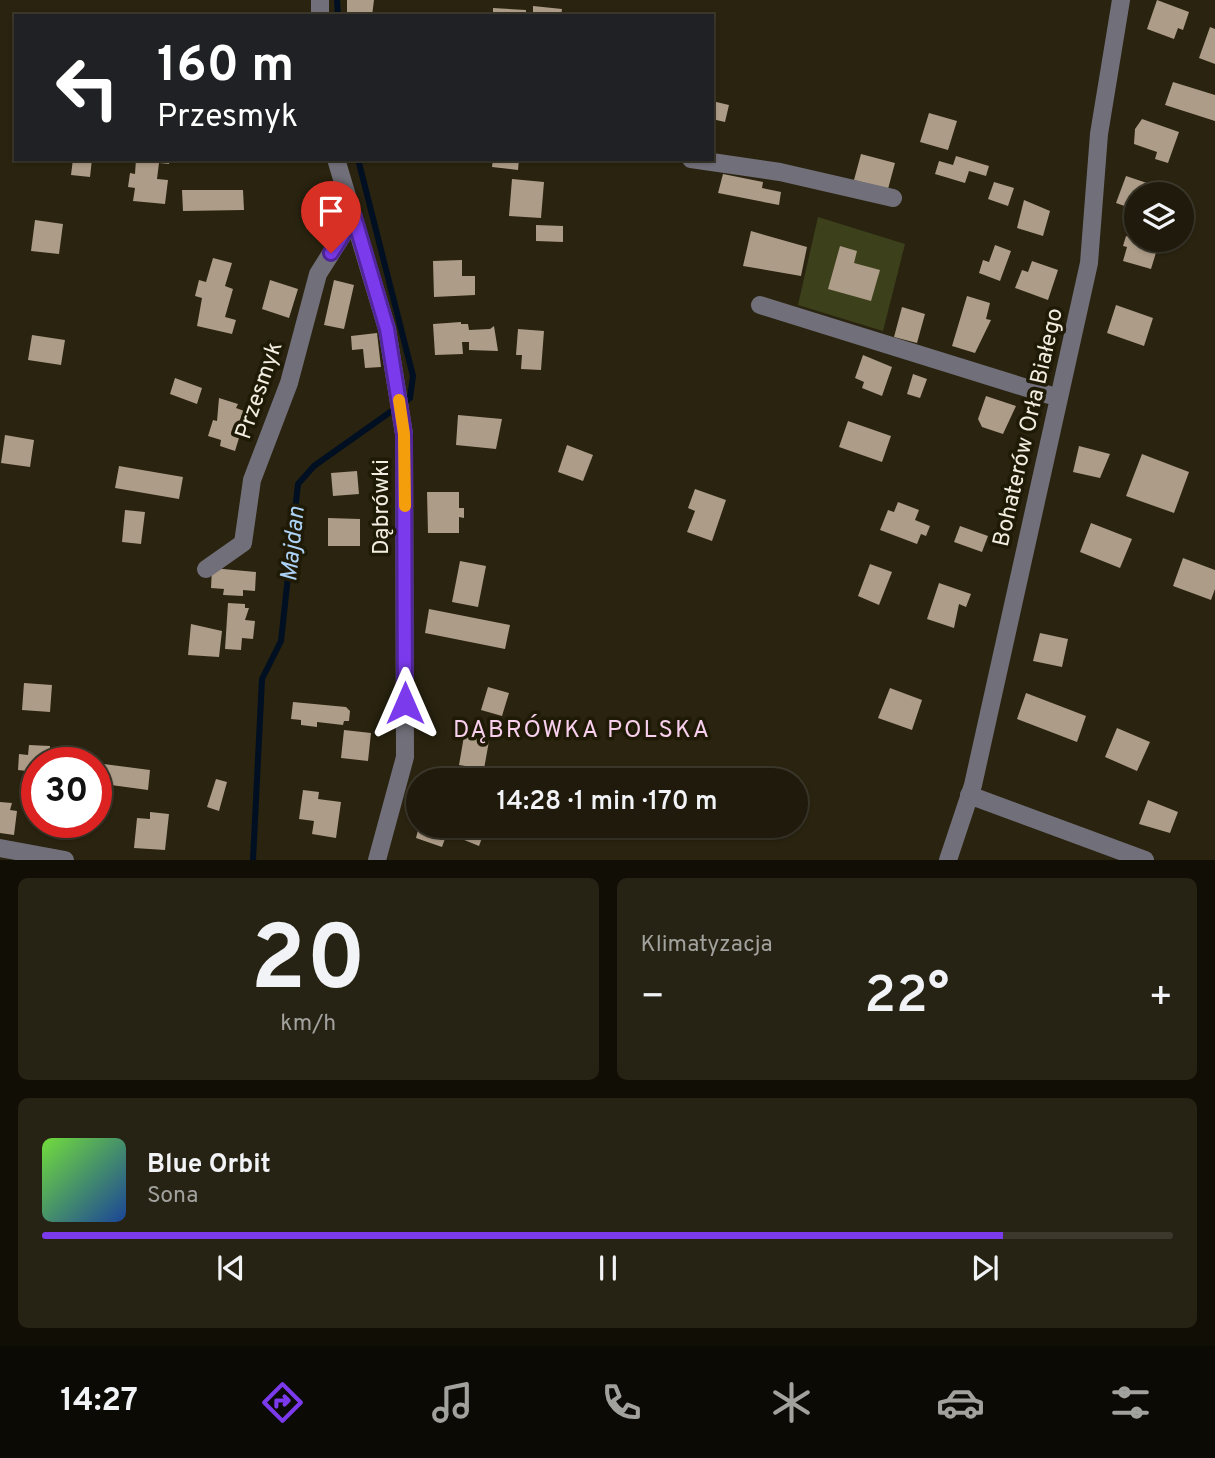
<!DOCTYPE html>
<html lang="pl">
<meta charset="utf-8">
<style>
body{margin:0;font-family:Overpass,sans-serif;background:#272314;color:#f1f3f6;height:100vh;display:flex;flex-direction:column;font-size:26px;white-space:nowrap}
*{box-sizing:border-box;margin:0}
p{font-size:23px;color:#a1a19d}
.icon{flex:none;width:38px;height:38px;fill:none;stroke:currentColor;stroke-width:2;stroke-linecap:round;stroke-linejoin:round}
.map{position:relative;height:860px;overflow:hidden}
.sheet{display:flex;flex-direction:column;gap:18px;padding:18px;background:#110e06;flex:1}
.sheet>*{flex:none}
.guide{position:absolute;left:14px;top:14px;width:700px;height:147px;border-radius:0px;box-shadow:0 2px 5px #0004,0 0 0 2px #3c382c;background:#202124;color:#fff;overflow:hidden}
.controls{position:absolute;left:1124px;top:182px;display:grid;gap:14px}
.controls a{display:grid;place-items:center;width:70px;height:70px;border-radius:50%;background:#1f1a0b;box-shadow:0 2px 5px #0004,0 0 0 2px #3c382c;font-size:35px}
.speed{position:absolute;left:21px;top:747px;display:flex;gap:14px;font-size:35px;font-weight:700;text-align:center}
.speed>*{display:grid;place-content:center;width:91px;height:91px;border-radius:50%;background:#1f1a0b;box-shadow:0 2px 5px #0004,0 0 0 2px #3c382c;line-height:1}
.speed .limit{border:10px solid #d22;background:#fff;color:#111}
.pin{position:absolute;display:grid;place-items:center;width:60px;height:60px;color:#fff;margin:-72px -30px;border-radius:50% 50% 50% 0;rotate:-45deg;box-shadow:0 0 7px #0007}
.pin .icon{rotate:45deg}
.me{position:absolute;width:77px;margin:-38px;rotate:0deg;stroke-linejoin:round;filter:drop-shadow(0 0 5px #0008)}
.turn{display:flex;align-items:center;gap:24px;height:147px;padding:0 28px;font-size:32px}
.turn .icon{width:91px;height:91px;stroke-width:2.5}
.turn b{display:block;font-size:49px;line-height:60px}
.big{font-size:52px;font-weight:600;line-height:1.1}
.sheet .widget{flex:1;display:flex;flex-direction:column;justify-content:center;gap:10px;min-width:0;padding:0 24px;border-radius:10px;background:#272314}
.sheet .dial{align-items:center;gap:0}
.dial b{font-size:91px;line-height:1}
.song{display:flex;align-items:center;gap:21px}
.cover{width:84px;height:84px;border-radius:10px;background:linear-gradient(135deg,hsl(100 70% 55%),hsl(220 70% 35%))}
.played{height:7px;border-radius:4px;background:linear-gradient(90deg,#7c3aed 85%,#3c382c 85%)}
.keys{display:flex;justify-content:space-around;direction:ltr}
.heat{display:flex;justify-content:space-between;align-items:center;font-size:38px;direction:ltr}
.sheet .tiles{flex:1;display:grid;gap:18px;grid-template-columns:1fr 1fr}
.widget:last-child{grid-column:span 2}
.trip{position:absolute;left:406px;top:768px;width:402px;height:70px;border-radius:35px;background:#1f1a0b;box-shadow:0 2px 5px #0004,0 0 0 2px #3c382c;font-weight:600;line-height:70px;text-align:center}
.tab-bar{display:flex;height:112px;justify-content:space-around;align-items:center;background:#0c0a04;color:#a1a19d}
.tab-bar .icon{width:49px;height:49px}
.tab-bar .selected{color:#7c3aed}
.tab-bar b{font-size:32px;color:#f1f3f6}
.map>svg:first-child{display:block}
</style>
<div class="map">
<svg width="1215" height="860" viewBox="0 0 1215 860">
<rect width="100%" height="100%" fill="#29230f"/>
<!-- green -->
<path fill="#3c411c" d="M 818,217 L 905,244 L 883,331 L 798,305 Z"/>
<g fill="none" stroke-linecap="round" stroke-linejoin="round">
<!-- stream -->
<path stroke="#000f21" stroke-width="6" d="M 337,0 L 338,16
M 253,860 L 262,679 L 281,641 L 298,484 L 314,466 L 410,398 L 413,376 L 358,159"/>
</g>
<!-- building -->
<path fill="#ad9c87" d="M 347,0 L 374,0 L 372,16 L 347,16 Z
M 1157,0 L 1189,12 L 1183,30 L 1178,28 L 1174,39 L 1147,29 Z
M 533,6 L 562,9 L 561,16 L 533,16 Z
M 493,8 L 526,10 L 526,16 L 493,16 Z
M 1210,27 L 1215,29 L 1215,64 L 1199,58 Z
M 1173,82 L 1215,95 L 1215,121 L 1165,105 Z
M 712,101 L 729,105 L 725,122 L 712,119 Z
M 929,113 L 957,121 L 948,150 L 920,142 Z
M 1142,119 L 1179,132 L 1168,163 L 1155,159 L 1157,152 L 1134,144 L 1135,129 Z
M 861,154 L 895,163 L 888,189 L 854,180 Z
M 956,156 L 989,166 L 986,176 L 969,171 L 965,183 L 935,174 L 939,161 L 953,165 Z
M 73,159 L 92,159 L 90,177 L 71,175 Z
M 136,159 L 170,159 L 169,164 L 159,163 L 157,179 L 168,180 L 165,204 L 133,201 L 135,188 L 128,187 L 130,173 L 135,174 Z
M 493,159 L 519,159 L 518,170 L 492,167 Z
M 723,174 L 763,182 L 762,188 L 781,192 L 779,205 L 718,193 Z
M 1126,176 L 1150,184 L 1148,191 L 1156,194 L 1136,194 L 1136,210 L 1116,203 Z
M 512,179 L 544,182 L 541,218 L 509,216 Z
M 994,182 L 1014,188 L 1008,206 L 988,199 Z
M 182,190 L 243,190 L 244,210 L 183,211 Z
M 1024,200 L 1050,211 L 1043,236 L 1017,228 Z
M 35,220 L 63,224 L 59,254 L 31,251 Z
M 536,225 L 563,226 L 563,242 L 536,241 Z
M 751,231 L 807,247 L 801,276 L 743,266 Z
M 1126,236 L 1158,246 L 1151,269 L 1123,261 L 1127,247 L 1123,246 Z
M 995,245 L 1011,251 L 1000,281 L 979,273 L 983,260 L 989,262 Z
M 840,246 L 857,251 L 854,263 L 880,270 L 871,301 L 828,289 Z
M 213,258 L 232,263 L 225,286 L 233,289 L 225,317 L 236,320 L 232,334 L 197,326 L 202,298 L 195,296 L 199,280 L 206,282 Z
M 462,260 L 462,276 L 475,276 L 475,295 L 434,297 L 433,261 Z
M 1032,261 L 1058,270 L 1048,300 L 1015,288 L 1022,270 L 1028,272 Z
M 270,280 L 298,289 L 289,318 L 262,309 Z
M 334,280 L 354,285 L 344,329 L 324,325 Z
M 967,296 L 990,303 L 986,319 L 991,320 L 975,353 L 952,346 Z
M 1116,305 L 1153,318 L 1144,346 L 1107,333 Z
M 902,307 L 925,314 L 917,343 L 894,337 Z
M 461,322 L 461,324 L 468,324 L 469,330 L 490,329 L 494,326 L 498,351 L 469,350 L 469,342 L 462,342 L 463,354 L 435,355 L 433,324 Z
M 518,329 L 544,331 L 541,370 L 521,369 L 522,355 L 516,355 Z
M 377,333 L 381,367 L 365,368 L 363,349 L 352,350 L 351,336 Z
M 32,335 L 65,340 L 61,365 L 28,360 Z
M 863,355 L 892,367 L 882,396 L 862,388 L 864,382 L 855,378 Z
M 913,374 L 927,379 L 920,398 L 907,394 Z
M 175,378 L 202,388 L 197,404 L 170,394 Z
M 986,396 L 1016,406 L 1003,434 L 982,427 L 978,419 Z
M 219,398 L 238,404 L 236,408 L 247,412 L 235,451 L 220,446 L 221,440 L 208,436 L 213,420 L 217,421 Z
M 458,415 L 502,419 L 496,449 L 456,445 Z
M 848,421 L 891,436 L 882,462 L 839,447 Z
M 5,435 L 34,440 L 30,467 L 1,463 Z
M 567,445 L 593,455 L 583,481 L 558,472 Z
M 1079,446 L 1110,454 L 1100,478 L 1073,472 Z
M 1142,454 L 1189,472 L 1174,513 L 1126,496 Z
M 119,466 L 183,477 L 179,499 L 115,488 Z
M 357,471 L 359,494 L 333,496 L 331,473 Z
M 695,489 L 726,500 L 712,541 L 687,532 L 695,511 L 688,508 Z
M 427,492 L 459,492 L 459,508 L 464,508 L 464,518 L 459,517 L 459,533 L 428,533 Z
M 898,502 L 919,510 L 915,520 L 930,526 L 926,536 L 921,534 L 917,544 L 880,530 L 888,510 L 894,512 Z
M 125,510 L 145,512 L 141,544 L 122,542 Z
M 328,518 L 360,519 L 360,546 L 328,546 Z
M 1091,523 L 1132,539 L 1120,568 L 1080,552 Z
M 960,526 L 988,536 L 982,552 L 954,542 Z
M 1183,558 L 1215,570 L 1215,589 L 1211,600 L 1173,586 Z
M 460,561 L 486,566 L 478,607 L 452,602 Z
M 870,564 L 892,572 L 879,605 L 858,596 Z
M 212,568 L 256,572 L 255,591 L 243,590 L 243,596 L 223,595 L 224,589 L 211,588 Z
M 939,583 L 971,594 L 966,607 L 959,604 L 954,628 L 927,619 Z
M 228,603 L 245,604 L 245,608 L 249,608 L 245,620 L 255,621 L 253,639 L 242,638 L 241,650 L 225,649 Z
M 429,609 L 510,625 L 505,649 L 425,633 Z
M 191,624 L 222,631 L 219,657 L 188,655 Z
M 1040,633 L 1068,639 L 1062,667 L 1033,661 Z
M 24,683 L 52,685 L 50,712 L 22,710 Z
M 488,687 L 509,693 L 502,716 L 481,710 Z
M 890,688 L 922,700 L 912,730 L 878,718 Z
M 1026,693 L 1086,716 L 1077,742 L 1017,719 Z
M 293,702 L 346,707 L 350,711 L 349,721 L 344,721 L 343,725 L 317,722 L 317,727 L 301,725 L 301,720 L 291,719 Z
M 1117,728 L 1150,742 L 1137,771 L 1105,757 Z
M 344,730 L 371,733 L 368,761 L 341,758 Z
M 464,736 L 489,741 L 484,769 L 459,765 Z
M 29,745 L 50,746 L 49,757 L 59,758 L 58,763 L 37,763 L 37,799 L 25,798 L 27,771 L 18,770 L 19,754 L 28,755 Z
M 96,763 L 150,770 L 148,790 L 96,783 Z
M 216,779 L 227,782 L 219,811 L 207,807 Z
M 303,790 L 319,792 L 318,799 L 341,802 L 336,838 L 312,834 L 314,821 L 299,819 Z
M 1148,800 L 1178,812 L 1170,833 L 1139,824 Z
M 0,802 L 12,803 L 10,810 L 17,811 L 14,835 L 0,833 Z
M 150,812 L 169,814 L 165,850 L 134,848 L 137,818 L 150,819 Z
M 419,826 L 484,826 L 486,827 L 479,846 L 447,833 L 442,847 L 416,838 Z"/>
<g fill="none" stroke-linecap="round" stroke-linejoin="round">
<!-- minor -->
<path stroke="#716f79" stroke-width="18" d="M 320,0 L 320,16
M 336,159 L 387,329 L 404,434 L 405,757 L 377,860
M 691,159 L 780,172 L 893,198
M 760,305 L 1059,398
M 206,569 L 243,543 L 252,480 L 289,383 L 318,274 L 354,217
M 969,795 L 1145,860
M 0,848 L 65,860
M 948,860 L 973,785 L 1089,263 L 1099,134 L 1121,0"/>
</g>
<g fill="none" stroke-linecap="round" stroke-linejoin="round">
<!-- route casing -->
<g stroke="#51269a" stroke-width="18">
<path id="route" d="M 331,253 L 354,217 L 387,329 L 404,434 L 405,703"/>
</g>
<!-- route -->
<use href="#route" stroke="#7c3aed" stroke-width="12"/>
<!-- slow -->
<path stroke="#f59e0b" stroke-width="12" d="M 399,400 L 404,434 L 405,506"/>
</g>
<g text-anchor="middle" stroke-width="7" stroke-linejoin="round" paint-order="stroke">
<!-- street labels -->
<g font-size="23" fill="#f1eee1" stroke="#1f1a06">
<text transform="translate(258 390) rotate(-71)" y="8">Przesmyk</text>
<text transform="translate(1027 427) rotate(-77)" y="8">Bohaterów Orła Białego</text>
<text transform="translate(380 507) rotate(-90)" y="8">Dąbrówki</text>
</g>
<!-- water labels -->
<g font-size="24" font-style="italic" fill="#acd2f6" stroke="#1f1a06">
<text transform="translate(292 544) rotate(-84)" y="8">Majdan</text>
</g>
<!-- neighbourhood labels -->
<g font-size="24" letter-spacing="2" fill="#f8cfec" stroke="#1f1a06">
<text x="582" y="737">DĄBRÓWKA POLSKA</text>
</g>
</g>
</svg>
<div class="controls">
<a><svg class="icon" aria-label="layers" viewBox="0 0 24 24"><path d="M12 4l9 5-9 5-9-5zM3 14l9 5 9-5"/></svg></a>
</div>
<div class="speed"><div class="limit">30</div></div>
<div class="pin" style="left:331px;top:253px;background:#d93025"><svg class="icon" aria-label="arrive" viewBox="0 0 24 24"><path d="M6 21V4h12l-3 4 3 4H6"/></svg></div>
<svg class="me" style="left:405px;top:703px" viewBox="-20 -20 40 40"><path d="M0-17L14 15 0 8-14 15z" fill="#7c3aed" stroke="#fff" stroke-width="4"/></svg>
<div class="trip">14:28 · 1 min · 170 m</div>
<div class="guide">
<div class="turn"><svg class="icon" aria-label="left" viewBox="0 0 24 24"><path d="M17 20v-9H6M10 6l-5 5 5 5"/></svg><div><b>160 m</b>Przesmyk</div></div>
</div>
</div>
<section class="sheet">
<div class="tiles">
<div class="widget dial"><b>20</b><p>km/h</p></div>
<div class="widget"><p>Klimatyzacja</p>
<div class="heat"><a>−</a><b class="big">22°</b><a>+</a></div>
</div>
<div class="widget">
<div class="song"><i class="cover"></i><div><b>Blue Orbit</b><p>Sona</p></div></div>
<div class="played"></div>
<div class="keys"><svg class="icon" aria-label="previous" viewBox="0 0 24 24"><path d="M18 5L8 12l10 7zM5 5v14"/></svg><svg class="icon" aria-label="pause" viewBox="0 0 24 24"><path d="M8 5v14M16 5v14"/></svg><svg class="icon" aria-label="next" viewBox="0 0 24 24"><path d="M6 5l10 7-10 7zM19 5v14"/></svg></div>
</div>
</div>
</section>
<nav class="tab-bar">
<b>14:27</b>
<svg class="icon selected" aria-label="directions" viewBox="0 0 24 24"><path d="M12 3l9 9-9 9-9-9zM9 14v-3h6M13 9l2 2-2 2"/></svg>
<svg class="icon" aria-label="music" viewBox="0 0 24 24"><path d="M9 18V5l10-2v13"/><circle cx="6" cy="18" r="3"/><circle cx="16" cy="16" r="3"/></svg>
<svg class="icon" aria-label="phone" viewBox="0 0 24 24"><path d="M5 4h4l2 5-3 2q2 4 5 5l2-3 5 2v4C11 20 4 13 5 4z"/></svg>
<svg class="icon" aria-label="climate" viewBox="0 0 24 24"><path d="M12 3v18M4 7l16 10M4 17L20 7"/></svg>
<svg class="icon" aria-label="car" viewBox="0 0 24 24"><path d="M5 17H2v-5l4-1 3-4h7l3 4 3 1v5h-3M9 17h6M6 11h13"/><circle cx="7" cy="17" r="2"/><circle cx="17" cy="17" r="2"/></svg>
<svg class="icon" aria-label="filters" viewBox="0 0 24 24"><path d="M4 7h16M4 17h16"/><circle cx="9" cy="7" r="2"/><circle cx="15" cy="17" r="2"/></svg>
</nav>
